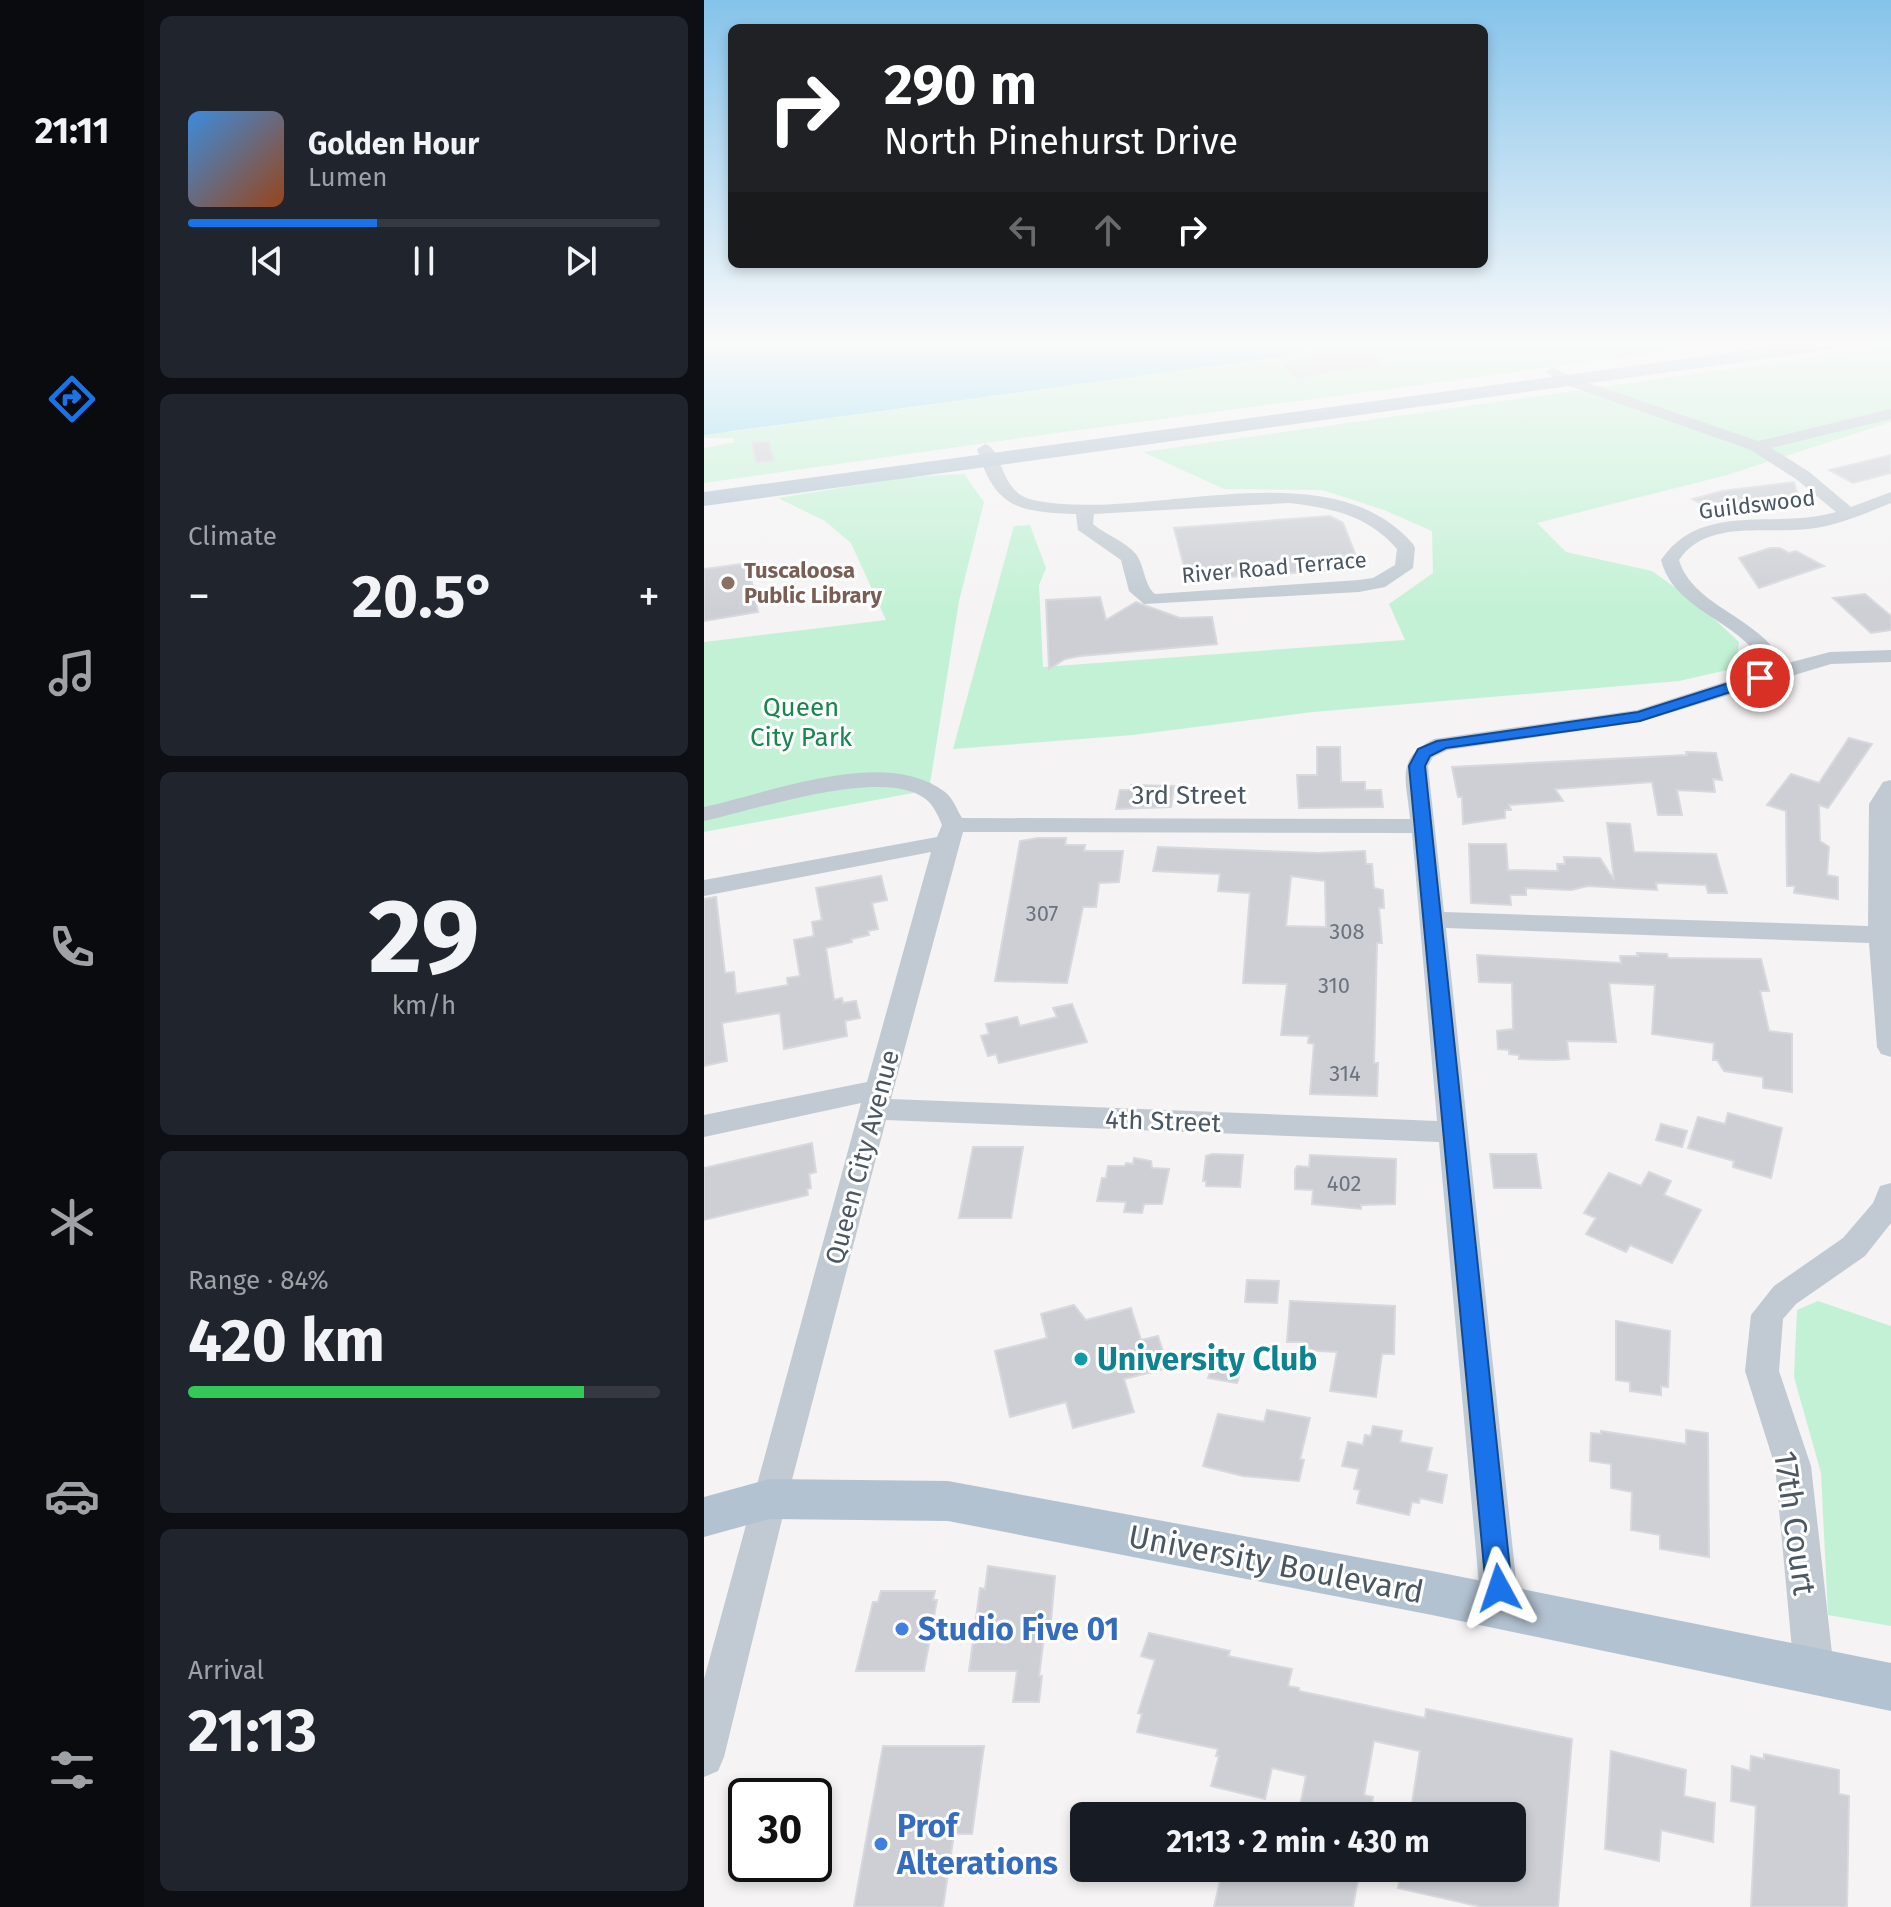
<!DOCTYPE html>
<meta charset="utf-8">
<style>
body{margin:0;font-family:"Fira Sans",sans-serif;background:#20242c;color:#f1f3f6;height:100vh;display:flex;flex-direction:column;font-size:30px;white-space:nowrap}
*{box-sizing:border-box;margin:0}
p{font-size:26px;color:#9ea1a6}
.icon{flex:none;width:44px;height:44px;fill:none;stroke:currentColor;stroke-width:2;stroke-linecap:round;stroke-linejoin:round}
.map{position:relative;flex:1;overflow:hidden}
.panel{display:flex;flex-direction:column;gap:16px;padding:16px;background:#0d0f14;width:560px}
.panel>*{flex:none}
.top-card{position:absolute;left:24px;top:24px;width:760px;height:244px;border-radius:12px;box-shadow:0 4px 12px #0003;background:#202124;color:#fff;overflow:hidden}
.speed{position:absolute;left:24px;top:1778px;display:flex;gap:16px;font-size:40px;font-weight:700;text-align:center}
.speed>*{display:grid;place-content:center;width:104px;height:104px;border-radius:50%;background:#171b24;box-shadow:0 4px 12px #0003;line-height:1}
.speed .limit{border:4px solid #111;border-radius:12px;background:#fff;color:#111}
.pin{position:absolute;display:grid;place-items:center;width:68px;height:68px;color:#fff;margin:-34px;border:4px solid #fff;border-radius:50%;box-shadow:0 2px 8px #0007}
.me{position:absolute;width:88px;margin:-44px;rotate:355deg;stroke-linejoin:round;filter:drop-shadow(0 0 6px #0008)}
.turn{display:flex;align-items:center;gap:28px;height:168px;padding:0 24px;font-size:36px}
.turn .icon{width:104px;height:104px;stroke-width:2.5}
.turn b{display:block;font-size:56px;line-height:68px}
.lanes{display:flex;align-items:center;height:76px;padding:0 24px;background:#0003;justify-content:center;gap:40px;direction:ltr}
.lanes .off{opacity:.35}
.big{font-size:60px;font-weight:700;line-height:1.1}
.panel .tile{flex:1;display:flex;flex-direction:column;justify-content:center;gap:12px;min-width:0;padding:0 28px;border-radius:12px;background:#20242c}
.panel .dial{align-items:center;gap:0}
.dial b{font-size:104px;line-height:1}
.song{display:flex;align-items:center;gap:24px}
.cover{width:96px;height:96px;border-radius:12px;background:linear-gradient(135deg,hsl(210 70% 55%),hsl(20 70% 35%))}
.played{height:8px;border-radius:4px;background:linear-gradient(90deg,#1a73e8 40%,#363941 40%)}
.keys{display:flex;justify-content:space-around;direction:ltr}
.heat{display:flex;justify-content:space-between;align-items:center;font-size:44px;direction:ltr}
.charge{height:12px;border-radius:6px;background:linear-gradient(90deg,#34c759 84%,#363941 0)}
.trip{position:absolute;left:366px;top:1802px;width:456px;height:80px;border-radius:12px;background:#171b24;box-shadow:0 4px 12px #0003;font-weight:700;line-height:80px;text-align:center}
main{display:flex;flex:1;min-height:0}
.tab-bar{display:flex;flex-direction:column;width:144px;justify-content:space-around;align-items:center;background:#090b0e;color:#9ea1a6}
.tab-bar .icon{width:56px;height:56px}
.tab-bar .active{color:#1a73e8}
.tab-bar b{font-size:36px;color:#f1f3f6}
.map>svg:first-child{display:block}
</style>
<main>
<nav class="tab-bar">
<b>21:11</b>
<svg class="icon active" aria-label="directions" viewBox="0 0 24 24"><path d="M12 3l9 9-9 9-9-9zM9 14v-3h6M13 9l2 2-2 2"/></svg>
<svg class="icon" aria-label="music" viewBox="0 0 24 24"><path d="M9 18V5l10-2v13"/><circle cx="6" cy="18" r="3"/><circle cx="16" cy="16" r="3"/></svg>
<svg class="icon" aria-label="phone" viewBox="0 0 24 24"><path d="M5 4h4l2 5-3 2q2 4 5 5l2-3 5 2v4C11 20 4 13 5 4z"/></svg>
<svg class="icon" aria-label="climate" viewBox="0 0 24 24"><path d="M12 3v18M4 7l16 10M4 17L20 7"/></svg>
<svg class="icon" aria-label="car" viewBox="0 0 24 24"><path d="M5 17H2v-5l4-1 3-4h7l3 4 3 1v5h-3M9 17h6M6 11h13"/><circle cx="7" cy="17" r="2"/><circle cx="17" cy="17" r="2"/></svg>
<svg class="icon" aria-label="filters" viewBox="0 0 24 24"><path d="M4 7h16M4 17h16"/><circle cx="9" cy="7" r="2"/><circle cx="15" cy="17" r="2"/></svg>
</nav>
<section class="panel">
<div class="tile">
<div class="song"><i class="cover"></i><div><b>Golden Hour</b><p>Lumen</p></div></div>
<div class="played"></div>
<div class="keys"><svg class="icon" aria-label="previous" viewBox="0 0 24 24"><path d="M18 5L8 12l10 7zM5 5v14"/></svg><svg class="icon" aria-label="pause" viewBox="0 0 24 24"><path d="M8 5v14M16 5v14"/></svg><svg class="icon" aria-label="next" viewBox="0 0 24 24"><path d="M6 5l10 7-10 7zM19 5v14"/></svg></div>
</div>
<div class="tile"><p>Climate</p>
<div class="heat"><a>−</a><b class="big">20.5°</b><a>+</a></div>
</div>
<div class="tile dial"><b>29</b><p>km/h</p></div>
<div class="tile"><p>Range · 84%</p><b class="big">420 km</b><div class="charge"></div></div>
<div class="tile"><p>Arrival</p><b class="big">21:13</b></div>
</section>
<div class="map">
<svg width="1187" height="1907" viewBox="0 0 1187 1907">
<rect width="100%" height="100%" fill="#f5f3f3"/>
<!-- green -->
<path fill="#c3f1d5" d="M 607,345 L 1015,345 L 360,432 L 0,483 L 0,448 L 31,442 L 29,438 L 0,438 L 0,417 L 7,424 L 26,432 L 575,357 Z
M 1187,346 L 1187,422 L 1023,475 L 833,523 L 862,552 L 948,571 L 994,604 L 1035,642 L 1032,668 L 975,681 L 609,712 L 429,735 L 249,749 L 310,526 L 326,525 L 342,568 L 335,585 L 339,667 L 701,640 L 685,604 L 729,573 L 728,531 L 680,510 L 618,490 L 520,489 L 439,452 Z
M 260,474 L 280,502 L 255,601 L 225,790 L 0,832 L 0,642 L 182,620 L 147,543 L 121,521 L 74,498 L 204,477 Z
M 1114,1301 L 1187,1326 L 1187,1626 L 1124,1615 L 1117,1473 L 1090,1377 L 1093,1310 Z"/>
<!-- water -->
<path fill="#90daee" d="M 0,345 L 607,345 L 575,357 L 0,435 Z"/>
<!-- building -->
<path fill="#cdcfd5" stroke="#d7d9de" stroke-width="2" fill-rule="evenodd" d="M 664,350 L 681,366 L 591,378 L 576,362 Z
M 65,441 L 70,461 L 52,463 L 48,443 Z
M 1187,455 L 1187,473 L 1149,483 L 1125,470 Z
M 1090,482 L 1093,493 L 1014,514 L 989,499 L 1018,491 Z
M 626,516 L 639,523 L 654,561 L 651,569 L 493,579 L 492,575 L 483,576 L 481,571 L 470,528 Z
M 1066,548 L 1076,548 L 1085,553 L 1092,551 L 1120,566 L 1055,588 L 1035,558 Z
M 44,563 L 54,612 L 0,621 L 0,569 Z
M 1161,594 L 1187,616 L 1187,630 L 1167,633 L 1129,598 Z
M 396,597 L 402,620 L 432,602 L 476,618 L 508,617 L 513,644 L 376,656 L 361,659 L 345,669 L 342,600 Z
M 1145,738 L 1168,744 L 1124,808 L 1115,805 L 1116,841 L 1125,847 L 1123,875 L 1134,877 L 1134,899 L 1090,893 L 1091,886 L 1083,886 L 1082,811 L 1063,805 L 1087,774 L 1115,783 Z
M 613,747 L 636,747 L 637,782 L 661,782 L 661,790 L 677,790 L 679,807 L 595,808 L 593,775 L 613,775 Z
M 982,752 L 1012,753 L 1018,780 L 1009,779 L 1011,792 L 973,790 L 978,815 L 954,815 L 948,782 L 851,789 L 859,801 L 805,805 L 807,810 L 801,810 L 801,818 L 759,824 L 758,797 L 754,797 L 748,767 L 983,755 Z
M 427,785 L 470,786 L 467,807 L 412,809 L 416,790 L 426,790 Z
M 903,823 L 926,824 L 930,852 L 1012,854 L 1023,893 L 1004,893 L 1002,885 L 952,883 L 953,890 L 884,886 L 867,890 L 822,888 L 822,895 L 806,895 L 807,905 L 767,903 L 765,844 L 802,844 L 804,870 L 854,871 L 853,864 L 861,864 L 860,857 L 896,858 L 910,880 Z
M 334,838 L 362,838 L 361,845 L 381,845 L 380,851 L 419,851 L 415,882 L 395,883 L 392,907 L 379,907 L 363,983 L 291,981 L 316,841 Z
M 454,847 L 614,853 L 661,851 L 662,864 L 668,864 L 670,888 L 679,890 L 680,908 L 675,908 L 678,943 L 673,943 L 670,1063 L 674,1063 L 673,1096 L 606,1094 L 610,1044 L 604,1043 L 605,1036 L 577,1035 L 583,984 L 539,983 L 546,893 L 514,891 L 516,874 L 449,871 ZM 587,876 L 621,881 L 622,927 L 582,926 Z
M 177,876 L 183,900 L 168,903 L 174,929 L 164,931 L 165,935 L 147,939 L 148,942 L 122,948 L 130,1000 L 138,998 L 139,1003 L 152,1001 L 156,1018 L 141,1021 L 143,1036 L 80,1049 L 76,1013 L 18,1023 L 23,1061 L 0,1066 L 0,899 L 12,897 L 21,973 L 30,972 L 32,994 L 84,985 L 83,978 L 96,976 L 90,940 L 110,936 L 108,922 L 118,920 L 112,888 Z
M 933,953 L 963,954 L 964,958 L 1057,959 L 1065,991 L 1056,991 L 1065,1031 L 1088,1034 L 1088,1092 L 1059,1088 L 1059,1077 L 1020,1071 L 1013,1060 L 1009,1060 L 1010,1043 L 948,1034 L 951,985 L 905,983 L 912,1042 L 863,1041 L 865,1059 L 850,1060 L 815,1059 L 815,1055 L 805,1054 L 805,1050 L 794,1049 L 793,1031 L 809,1029 L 808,983 L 775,982 L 773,955 L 917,963 L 916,956 L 934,956 Z
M 368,1004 L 383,1042 L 295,1063 L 292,1054 L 284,1056 L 277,1036 L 285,1034 L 282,1024 L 313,1017 L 316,1026 L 353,1017 L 349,1008 Z
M 1024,1113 L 1078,1128 L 1067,1178 L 1029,1167 L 1030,1161 L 984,1148 L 994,1117 L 1021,1124 Z
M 957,1124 L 983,1131 L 978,1147 L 952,1140 Z
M 108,1143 L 112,1172 L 105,1174 L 107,1188 L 103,1189 L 104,1195 L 0,1220 L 0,1168 Z
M 269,1147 L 319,1147 L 307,1218 L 255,1218 Z
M 508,1154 L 539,1155 L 536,1187 L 502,1186 L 502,1181 L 499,1181 L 502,1156 Z
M 786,1154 L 832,1154 L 837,1188 L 790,1188 Z
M 606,1155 L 692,1159 L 691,1204 L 657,1205 L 657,1209 L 608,1204 L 609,1190 L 591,1189 L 591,1170 L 593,1166 L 605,1167 Z
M 430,1158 L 447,1161 L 448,1168 L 465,1169 L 458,1204 L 440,1204 L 438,1213 L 420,1212 L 422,1202 L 393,1201 L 398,1178 L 402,1178 L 404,1166 L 421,1166 L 422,1163 L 429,1164 Z
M 945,1172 L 967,1181 L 960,1195 L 997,1210 L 968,1263 L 926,1245 L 922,1252 L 882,1234 L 892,1218 L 880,1213 L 905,1173 L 937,1186 Z
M 543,1280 L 575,1281 L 573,1303 L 541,1302 Z
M 586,1301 L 691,1306 L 690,1354 L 678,1354 L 672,1397 L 626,1391 L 633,1352 L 598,1350 L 598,1342 L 583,1342 Z
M 370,1305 L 382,1320 L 427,1308 L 437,1340 L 454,1336 L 464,1368 L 420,1379 L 430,1412 L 369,1428 L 362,1402 L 306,1417 L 291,1351 L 343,1338 L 337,1314 Z
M 912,1321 L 966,1331 L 964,1387 L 957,1386 L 957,1395 L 926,1391 L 926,1382 L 912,1380 Z
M 514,1350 L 542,1356 L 533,1383 L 504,1378 Z
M 563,1410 L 606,1418 L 596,1459 L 600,1460 L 595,1481 L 539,1476 L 499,1466 L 514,1414 L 560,1422 Z
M 669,1426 L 698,1431 L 696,1442 L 728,1448 L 723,1471 L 743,1475 L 738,1503 L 716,1498 L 715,1503 L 708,1502 L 705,1515 L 653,1503 L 656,1490 L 650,1489 L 655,1469 L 638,1466 L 644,1442 L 659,1445 L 661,1435 L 667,1436 Z
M 982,1430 L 1004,1433 L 1005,1557 L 956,1549 L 956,1535 L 927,1530 L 928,1492 L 907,1488 L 907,1464 L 886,1461 L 887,1433 L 897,1434 L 897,1431 L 982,1444 Z
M 284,1566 L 351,1576 L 347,1621 L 342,1621 L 335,1676 L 338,1676 L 335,1702 L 309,1702 L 313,1671 L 265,1671 L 276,1588 L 281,1589 Z
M 177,1591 L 231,1591 L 229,1600 L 233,1600 L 220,1671 L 152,1671 L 169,1602 L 174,1602 Z
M 445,1633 L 526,1651 L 524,1656 L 588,1669 L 584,1686 L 595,1688 L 595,1691 L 721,1718 L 722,1709 L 868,1739 L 854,1907 L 778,1907 L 694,1888 L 698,1868 L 808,1868 L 808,1816 L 706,1816 L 716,1751 L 670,1741 L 660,1795 L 669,1797 L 666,1816 L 594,1816 L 602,1776 L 568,1768 L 561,1799 L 507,1786 L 515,1756 L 512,1756 L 514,1749 L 433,1732 L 438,1714 L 434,1713 L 451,1660 L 437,1656 Z
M 179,1746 L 280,1746 L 268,1834 L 250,1834 L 239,1907 L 150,1907 Z
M 907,1751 L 982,1770 L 980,1796 L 1011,1803 L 1009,1842 L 957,1830 L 955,1861 L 901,1849 Z
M 1060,1754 L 1135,1770 L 1135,1794 L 1145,1796 L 1143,1907 L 1047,1907 L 1052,1806 L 1027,1801 L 1028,1766 L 1046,1771 L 1047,1756 L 1060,1759 Z
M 519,1868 L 656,1868 L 649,1907 L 510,1907 Z"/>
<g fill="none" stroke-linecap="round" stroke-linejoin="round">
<!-- minor -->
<path fill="#c1cad2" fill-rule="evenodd" d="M 849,367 L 870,378 L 1054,441 L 1187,409 L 1187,419 L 1067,448 L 1104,471 L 1147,507 L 1187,492 L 1187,503 C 1160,514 1133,526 1104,529 C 1062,534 1002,519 975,560 C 989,607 1057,617 1080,664 L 1126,652 L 1187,650 L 1187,662 L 1127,664 L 936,722 L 744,750 L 729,757 L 724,766 L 740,912 L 1164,926 L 1165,804 L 1179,782 L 1187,780 L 1187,1057 L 1177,1054 L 1173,1047 L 1165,943 L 742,928 L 815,1607 L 809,1620 L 796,1625 L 783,1620 L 777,1607 L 735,1142 L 182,1120 L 83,1499 L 20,1757 L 14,1771 L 0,1777 L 0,1679 L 157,1103 L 0,1137 L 0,1115 L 163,1082 L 227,852 L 0,896 L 0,880 L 233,837 L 238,825 C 235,818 231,809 226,803 C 189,762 49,811 0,821 L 0,807 C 66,793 181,746 241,792 C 249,798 253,810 258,818 L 706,819 C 703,781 690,759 730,739 L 933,710 L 1061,669 C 1041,620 971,614 957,560 C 997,500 1072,530 1132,512 L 1092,479 L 1047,450 L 860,384 L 841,372 ZM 259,832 L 708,833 L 733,1121 L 187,1099 Z
M 281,444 C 300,449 295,493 329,500 C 442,524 623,445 709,544 L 711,548 L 709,568 L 681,587 L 655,592 L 440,604 L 425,591 L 417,560 L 374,530 L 372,514 C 314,512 291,508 273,449 ZM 585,503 C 627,508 664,515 693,549 L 691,565 L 669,578 L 655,580 L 451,594 C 440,585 441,567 432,554 C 421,541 402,535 389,524 L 390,514 Z
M 1187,1183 L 1187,1223 L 1161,1256 L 1092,1304 L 1079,1319 L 1075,1371 L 1107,1466 L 1130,1671 L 1124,1684 L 1110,1690 L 1096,1684 L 1090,1671 L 1071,1466 L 1041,1371 L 1047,1315 L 1070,1286 L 1139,1238 L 1169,1203 L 1176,1186 Z"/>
<!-- major -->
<path fill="#b3c2d1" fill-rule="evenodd" d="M 1084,345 L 1134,345 L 1125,350 L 0,506 L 0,492 Z
M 65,1479 L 244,1481 L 728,1571 L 1187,1663 L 1187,1711 L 728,1615 L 244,1521 L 65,1519 L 0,1537 L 0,1497 Z"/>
</g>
<!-- sky -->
<linearGradient id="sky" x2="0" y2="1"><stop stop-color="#85c3ea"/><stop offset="0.56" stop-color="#fafafa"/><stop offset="1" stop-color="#fafafa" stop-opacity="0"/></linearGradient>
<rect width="1187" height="612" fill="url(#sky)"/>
<!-- route -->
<path fill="#1a73e8" stroke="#114b97" stroke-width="2" d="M 1056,673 L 1063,678 L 1061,681 L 936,721 L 742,748 L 726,756 L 721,766 L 808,1588 L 804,1596 L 795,1600 L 785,1596 L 782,1588 L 705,766 L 714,749 L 733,741 L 934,712 Z"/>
<!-- markers -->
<circle fill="#8d6e63" stroke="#fff" stroke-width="3" cx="24" cy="583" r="8"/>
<circle fill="#0f9aa8" stroke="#fff" stroke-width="3" cx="377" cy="1359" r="8"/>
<g fill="#3f7fe0" stroke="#fff" stroke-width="3">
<circle cx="198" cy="1629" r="8"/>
<circle cx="177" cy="1844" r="8"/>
</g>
<g text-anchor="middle" stroke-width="6" stroke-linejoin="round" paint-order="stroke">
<!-- far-street labels -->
<g font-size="22" fill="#4a5661" stroke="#fff">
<text transform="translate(1053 504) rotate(-7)" y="8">Guildswood</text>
<text transform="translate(570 567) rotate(-5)" y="8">River Road Terrace</text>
</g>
<!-- far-education labels -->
<g font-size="22" font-weight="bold" fill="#785e54" stroke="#fff" text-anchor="start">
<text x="40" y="578">Tuscaloosa<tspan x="40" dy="25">Public Library</tspan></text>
</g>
<!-- number labels -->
<g font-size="22" fill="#6b747e">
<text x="338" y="921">307</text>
<text x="643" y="939">308</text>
<text x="630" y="993">310</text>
<text x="641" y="1081">314</text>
<text x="640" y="1191">402</text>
</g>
<!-- park labels -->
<g font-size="26" fill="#17864f" stroke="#fff">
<text x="97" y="716">Queen<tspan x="97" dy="30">City Park</tspan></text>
</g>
<!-- street labels -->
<g font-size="26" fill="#4a5661" stroke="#fff">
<text x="485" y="804">3rd Street</text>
<text transform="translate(459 1121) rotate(2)" y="9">4th Street</text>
<text transform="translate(158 1157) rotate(-75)" y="9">Queen City Avenue</text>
</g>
<!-- near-culture labels -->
<g font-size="32" font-weight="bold" fill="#0d838f" stroke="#fff" text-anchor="start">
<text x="393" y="1370">University Club</text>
</g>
<!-- near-street labels -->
<g font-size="32" fill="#4a5661" stroke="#fff">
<text transform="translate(1091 1523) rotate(82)" y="11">17th Court</text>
<text transform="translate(572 1564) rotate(11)" y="11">University Boulevard</text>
</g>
<!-- near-shop labels -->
<g font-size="32" font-weight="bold" fill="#366cbe" stroke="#fff" text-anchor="start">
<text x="214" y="1640">Studio Five 01</text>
<text x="193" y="1837">Prof<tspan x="193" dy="37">Alterations</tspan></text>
</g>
</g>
</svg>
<div class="speed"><div class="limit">30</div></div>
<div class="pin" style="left:1056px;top:678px;background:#d93025"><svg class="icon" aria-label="arrive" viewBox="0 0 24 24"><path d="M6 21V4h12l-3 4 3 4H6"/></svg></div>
<svg class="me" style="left:795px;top:1588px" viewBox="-20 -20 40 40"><path d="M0-17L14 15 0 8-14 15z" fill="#1a73e8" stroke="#fff" stroke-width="4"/></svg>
<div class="trip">21:13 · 2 min · 430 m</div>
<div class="top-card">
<div class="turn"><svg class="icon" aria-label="right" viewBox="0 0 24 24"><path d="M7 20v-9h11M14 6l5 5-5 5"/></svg><div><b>290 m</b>North Pinehurst Drive</div></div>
<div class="lanes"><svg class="icon off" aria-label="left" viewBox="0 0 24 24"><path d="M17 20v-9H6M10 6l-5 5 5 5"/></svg><svg class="icon off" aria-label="ahead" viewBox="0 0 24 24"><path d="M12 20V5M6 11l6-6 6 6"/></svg><svg class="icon" aria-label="right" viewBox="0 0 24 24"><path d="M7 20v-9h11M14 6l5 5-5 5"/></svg></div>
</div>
</div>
</main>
